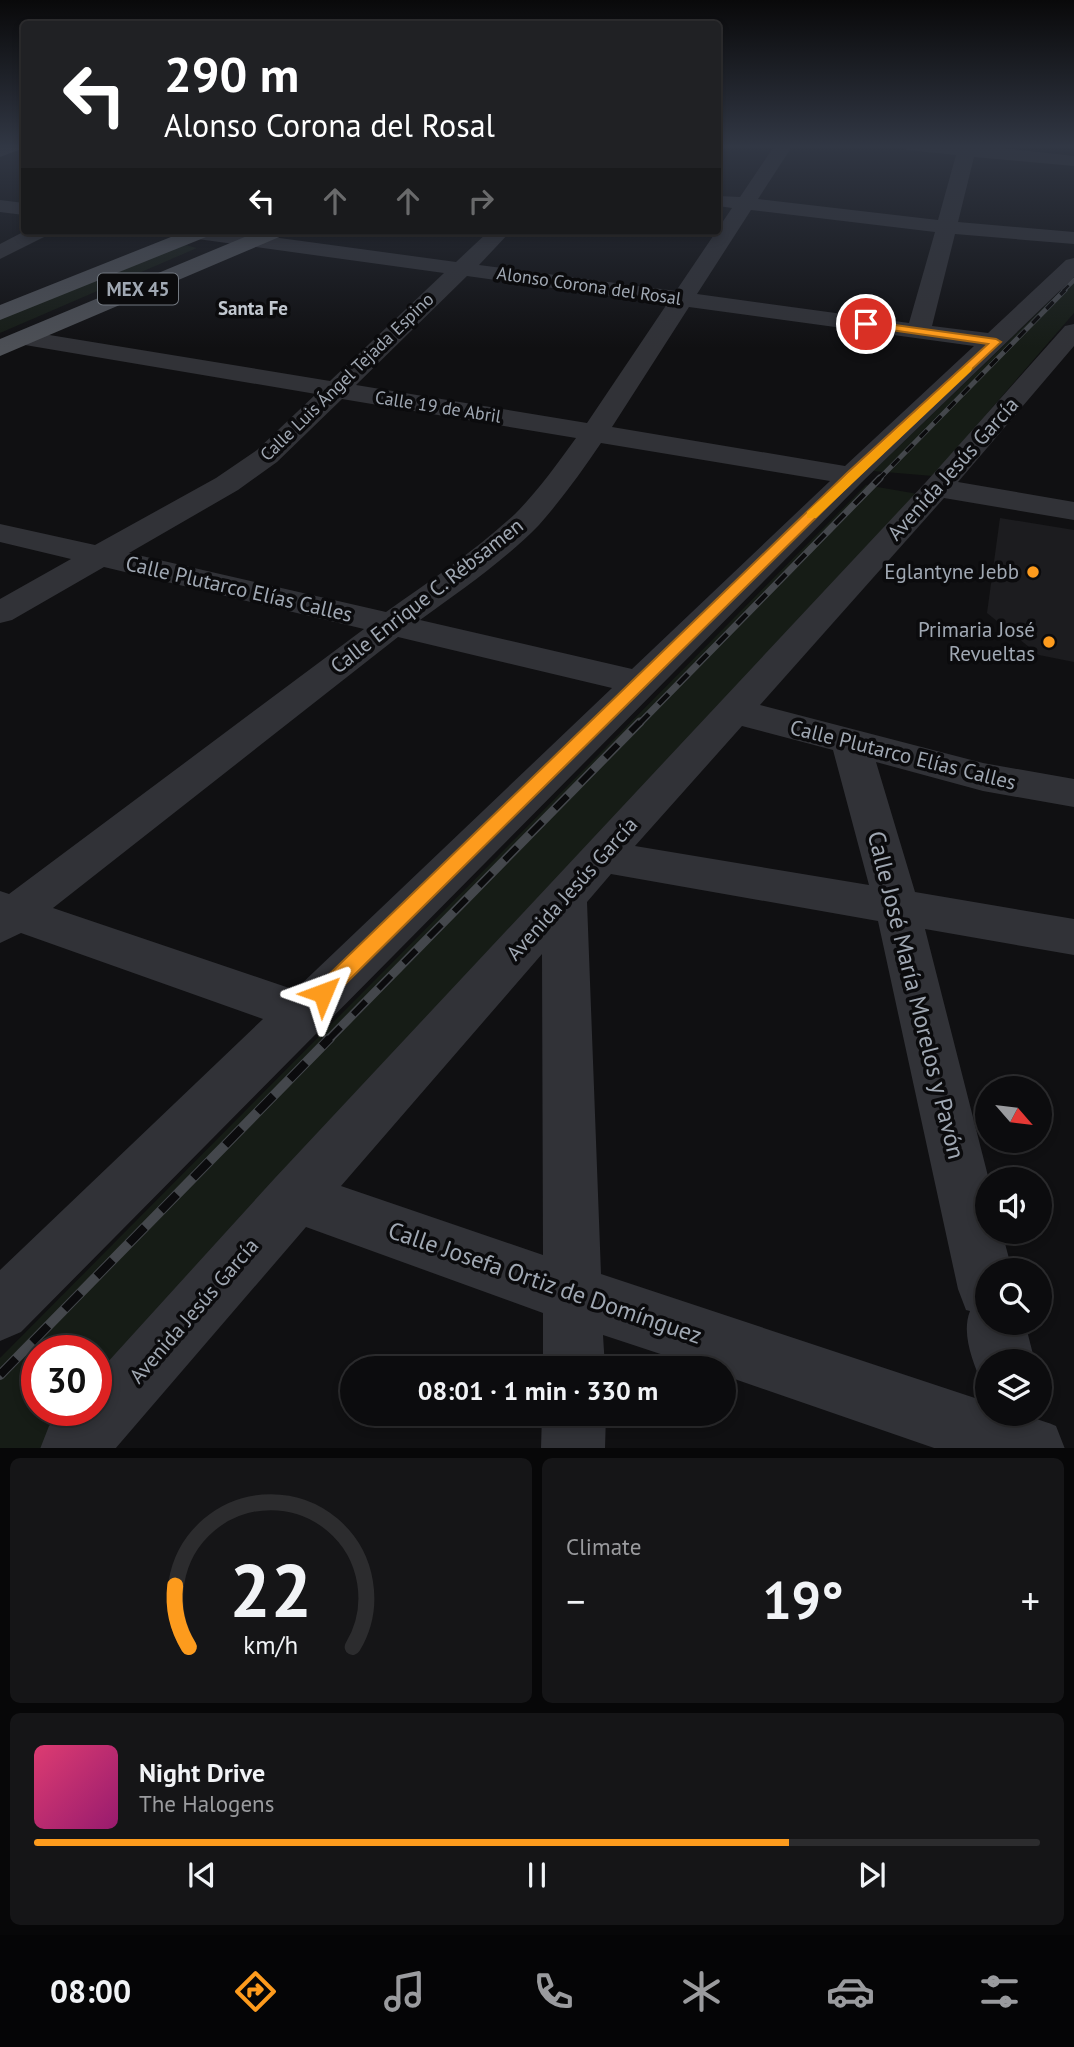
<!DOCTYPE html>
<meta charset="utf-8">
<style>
body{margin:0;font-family:"PT Sans",sans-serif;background:#151517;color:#f1f3f6;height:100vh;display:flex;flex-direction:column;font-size:26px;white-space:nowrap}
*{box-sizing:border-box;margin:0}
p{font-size:23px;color:#9a9b9e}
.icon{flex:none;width:38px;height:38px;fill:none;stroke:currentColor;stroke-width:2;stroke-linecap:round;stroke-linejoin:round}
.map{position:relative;height:1448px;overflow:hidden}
.panel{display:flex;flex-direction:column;gap:10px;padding:10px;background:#070708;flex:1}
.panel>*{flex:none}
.banner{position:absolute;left:21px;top:21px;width:700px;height:214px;border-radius:7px;box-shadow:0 4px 10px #0003,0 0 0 2px #2c2c2e;background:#202124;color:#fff;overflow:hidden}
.needle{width:46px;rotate:118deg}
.controls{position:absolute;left:975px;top:1076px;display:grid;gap:14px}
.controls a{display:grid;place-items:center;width:77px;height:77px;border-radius:50%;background:#0c0c0e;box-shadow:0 4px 10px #0003,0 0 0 2px #2c2c2e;font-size:35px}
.speed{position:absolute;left:21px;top:1335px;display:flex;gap:14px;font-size:35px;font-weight:700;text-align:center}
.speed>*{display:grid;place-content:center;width:91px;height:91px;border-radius:50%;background:#0c0c0e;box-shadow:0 4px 10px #0003,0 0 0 2px #2c2c2e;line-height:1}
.speed .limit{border:10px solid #d22;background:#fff;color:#111}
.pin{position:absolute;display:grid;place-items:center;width:60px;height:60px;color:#fff;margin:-30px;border:4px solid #fff;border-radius:50%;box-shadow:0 2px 7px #0007}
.me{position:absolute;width:77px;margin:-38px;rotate:46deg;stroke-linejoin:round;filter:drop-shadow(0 0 5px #0008)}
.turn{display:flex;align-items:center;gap:24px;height:147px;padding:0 28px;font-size:32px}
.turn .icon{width:91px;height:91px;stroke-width:2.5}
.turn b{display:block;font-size:49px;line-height:60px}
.lanes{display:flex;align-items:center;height:66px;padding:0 28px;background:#0003;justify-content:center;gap:35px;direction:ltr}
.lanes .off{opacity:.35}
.big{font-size:52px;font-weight:700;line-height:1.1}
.panel .tile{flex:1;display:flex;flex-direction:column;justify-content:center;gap:10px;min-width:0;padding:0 24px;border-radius:10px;background:#151517}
.panel .dial{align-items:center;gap:0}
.dial svg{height:182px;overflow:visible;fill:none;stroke:#2c2c2e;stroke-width:7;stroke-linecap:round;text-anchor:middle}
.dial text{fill:#f1f3f6;stroke:none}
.song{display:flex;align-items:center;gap:21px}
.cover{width:84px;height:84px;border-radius:10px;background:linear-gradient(135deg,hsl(340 70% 55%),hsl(320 70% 35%))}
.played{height:7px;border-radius:4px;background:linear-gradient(90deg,#fd9b1d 75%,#2c2c2e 75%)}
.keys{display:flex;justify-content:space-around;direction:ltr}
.heat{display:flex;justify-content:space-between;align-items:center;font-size:38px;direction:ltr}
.panel .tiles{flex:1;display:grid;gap:10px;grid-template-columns:1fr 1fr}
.tile:last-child{grid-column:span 2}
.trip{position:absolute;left:340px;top:1356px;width:396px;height:70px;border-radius:35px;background:#0c0c0e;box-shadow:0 4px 10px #0003,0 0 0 2px #2c2c2e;font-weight:700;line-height:70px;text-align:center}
.dock{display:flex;height:112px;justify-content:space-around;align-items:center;background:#050506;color:#9a9b9e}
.dock .icon{width:49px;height:49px}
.dock .on{color:#fd9b1d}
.dock b{font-size:32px;color:#f1f3f6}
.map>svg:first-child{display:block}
</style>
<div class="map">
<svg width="1074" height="1449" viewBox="0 0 1074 1449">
<rect width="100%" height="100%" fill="#101012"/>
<!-- built -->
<path fill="#1c1c1f" d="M 1000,518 L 1074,530 L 1074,662 L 1039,655 L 987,613 Z"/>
<!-- green -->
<path fill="#161c16" d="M 182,244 L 197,248 L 0,333 L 0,318 Z
M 1074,278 L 1074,313 L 933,476 L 873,471 Z
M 866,485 L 918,494 L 96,1391 L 96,1351 L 37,1351 L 37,1410 L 79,1411 L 44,1448 L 0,1449 L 0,1358 Z"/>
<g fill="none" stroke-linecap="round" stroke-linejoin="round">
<!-- minor -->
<path fill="#313237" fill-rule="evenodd" d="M 775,145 L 793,145 L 758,199 L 938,220 L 956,155 L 907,150 L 898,145 L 977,145 L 1074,156 L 1074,166 L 974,157 L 958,222 L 1074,232 L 1074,244 L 955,234 L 932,326 L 988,333 L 1066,260 L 1074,258 L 1074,277 L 862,482 L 21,1332 L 0,1341 L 0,1270 L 263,1019 L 21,933 L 0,943 L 0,891 L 9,894 L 364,629 L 104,567 L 12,620 L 0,623 L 0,599 L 71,559 L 0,542 L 0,524 L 95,545 L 216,478 L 257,450 L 316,394 L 25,345 L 16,343 L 13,338 L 16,333 L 25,331 L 330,381 L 444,273 L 183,237 L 176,235 L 173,231 L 229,231 L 456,262 L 489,231 L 511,231 L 479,265 L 676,291 L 732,208 L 718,206 L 718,196 L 740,197 ZM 751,210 L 935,232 L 909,323 L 697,294 ZM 467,276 L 667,304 L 587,423 L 356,385 ZM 689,307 L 974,346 L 845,466 L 612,427 ZM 342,399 L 576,438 C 557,464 538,491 515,514 C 475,551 430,581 386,612 L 129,553 L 238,490 L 277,462 ZM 601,443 L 830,481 L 632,669 L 420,620 C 460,591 504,561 539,525 C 562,499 582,471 601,443 ZM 398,637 L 612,688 L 295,990 L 53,908 Z
M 0,200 L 24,203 L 24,215 L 0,212 Z
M 25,231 L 51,231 L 48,235 L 0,259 L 0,244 Z
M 1074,324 L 1074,346 L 958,482 L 1074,502 L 1074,520 L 944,498 L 760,705 L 983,763 L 1074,779 L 1074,807 L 983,791 L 876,762 L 915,892 L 1074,919 L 1074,955 L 925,929 L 989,1180 L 987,1232 L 1002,1232 L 1012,1270 L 987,1270 L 987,1323 L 1025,1323 L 1035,1362 L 987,1362 L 987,1386 L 982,1384 C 973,1362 961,1334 970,1311 L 966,1310 L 958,1289 L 878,921 L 611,874 L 587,902 L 601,1274 L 987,1402 L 987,1414 C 1015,1414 1029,1415 1056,1426 L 1065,1449 L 937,1449 L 723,1375 L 723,1368 L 703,1368 L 603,1335 L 605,1368 L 543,1368 L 543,1313 L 306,1227 L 115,1449 L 40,1449 L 49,1426 L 64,1410 L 96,1410 L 96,1375 L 275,1178 L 926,482 L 1065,326 ZM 742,726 L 833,750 L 869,885 L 635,846 ZM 542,954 L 543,1255 L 341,1186 Z
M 542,1414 L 606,1414 L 605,1449 L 541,1449 Z"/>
<!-- major -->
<path fill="#4d5056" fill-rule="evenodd" d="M 0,145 L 24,145 L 21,149 L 0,157 Z
M 186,231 L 214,231 L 211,235 L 0,320 L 0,305 Z
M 259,231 L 287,231 L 284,235 L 0,356 L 0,339 Z"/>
<!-- rail-far4 casing -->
<g stroke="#44474c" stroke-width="4.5">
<path id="rail-far4" d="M 1063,291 L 1074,280"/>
</g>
<!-- rail-far3 casing -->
<g stroke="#44474c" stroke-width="5">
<path id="rail-far3" d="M 878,480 L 1065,290"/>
</g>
<!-- rail-far2 casing -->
<g stroke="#44474c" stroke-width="7">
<path id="rail-far2" d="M 639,724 L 880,478"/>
</g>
<!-- rail-far1 casing -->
<g stroke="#44474c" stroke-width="9">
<path id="rail-far1" d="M 328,1040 L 640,722"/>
</g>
<!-- rail casing -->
<g stroke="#44474c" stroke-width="10">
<path id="rail" d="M 0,1375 L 330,1038"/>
</g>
<!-- rail-far4 -->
<use href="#rail-far4" stroke="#0b0b0d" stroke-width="2.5" stroke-dasharray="8" stroke-linecap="butt"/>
<!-- rail-far3 -->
<use href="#rail-far3" stroke="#0b0b0d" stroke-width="3.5" stroke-dasharray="10" stroke-linecap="butt"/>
<!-- rail-far2 -->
<use href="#rail-far2" stroke="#0b0b0d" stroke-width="4.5" stroke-dasharray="14" stroke-linecap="butt"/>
<!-- rail-far1 -->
<use href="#rail-far1" stroke="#0b0b0d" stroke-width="6" stroke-dasharray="18" stroke-linecap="butt"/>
<!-- rail -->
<use href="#rail" stroke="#0b0b0d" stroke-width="8" stroke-dasharray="23" stroke-linecap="butt"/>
</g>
<!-- sky -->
<linearGradient id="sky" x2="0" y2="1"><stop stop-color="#09090a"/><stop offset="0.42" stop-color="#313744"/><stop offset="1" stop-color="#313744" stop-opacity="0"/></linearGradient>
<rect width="1074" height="348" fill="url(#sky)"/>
<!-- route -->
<path fill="#fd9b1d" stroke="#a46513" stroke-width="2" d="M 866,321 L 996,339 L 1001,342 L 856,478 L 330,999 L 323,1001 L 316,999 L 313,993 L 316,987 L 847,473 L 988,344 L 863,326 L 861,324 Z"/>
<!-- slow -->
<path fill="#f59e0b" d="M 967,365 L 972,368 L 971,371 L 816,518 L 807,518 L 807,512 Z"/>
<!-- markers -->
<g fill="#fd9b1d" stroke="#0b0b0d" stroke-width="2.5">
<circle cx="1033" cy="572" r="7"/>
<circle cx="1049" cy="642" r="7"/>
</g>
<g text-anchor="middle" stroke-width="7" stroke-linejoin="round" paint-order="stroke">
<!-- far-street labels -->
<g font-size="18" fill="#a0a8b3" stroke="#0b0b0d">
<text transform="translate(589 286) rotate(8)" y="6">Alonso Corona del Rosal</text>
<text transform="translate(347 377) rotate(-44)" y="6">Calle Luis Ángel Tejada Espino</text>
<text transform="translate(438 407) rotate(9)" y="6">Calle 19 de Abril</text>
</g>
<!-- shield labels -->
<rect fill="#0b0b0d" stroke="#737981" stroke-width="2" x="98" y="273.5" width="80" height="31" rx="5"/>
<g font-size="19" font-weight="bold" fill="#a0a8b3">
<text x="138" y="296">MEX 45</text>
</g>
<!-- far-neighbourhood labels -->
<g font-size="19" font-weight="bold" fill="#c1c7cf" stroke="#0b0b0d">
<text x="253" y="315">Santa Fe</text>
</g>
<!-- street labels -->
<g font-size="21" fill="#a0a8b3" stroke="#0b0b0d">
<text transform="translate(953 469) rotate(-48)" y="7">Avenida Jesús García</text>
<text transform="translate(239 589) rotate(13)" y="7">Calle Plutarco Elías Calles</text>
<text transform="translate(427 596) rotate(-38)" y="7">Calle Enrique C. Rébsamen</text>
<text transform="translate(903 755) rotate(14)" y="7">Calle Plutarco Elías Calles</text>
<text transform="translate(572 889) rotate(-48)" y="7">Avenida Jesús García</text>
<text transform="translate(194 1311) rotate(-49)" y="7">Avenida Jesús García</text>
</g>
<!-- poi labels -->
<g font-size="21" fill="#a0a8b3" stroke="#0b0b0d" text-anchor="end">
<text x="1019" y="579">Eglantyne Jebb</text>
<text x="1035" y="637">Primaria José<tspan x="1035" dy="24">Revueltas</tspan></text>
</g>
<!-- near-street labels -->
<g font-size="24" fill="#a0a8b3" stroke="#0b0b0d">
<text transform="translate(916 995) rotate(76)" y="8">Calle José María Morelos y Pavón</text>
<text transform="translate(545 1283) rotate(19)" y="8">Calle Josefa Ortiz de Domínguez</text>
</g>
</g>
</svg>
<div class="controls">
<a><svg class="needle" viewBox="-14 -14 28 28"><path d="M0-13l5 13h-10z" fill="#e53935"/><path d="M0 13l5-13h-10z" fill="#9a9b9e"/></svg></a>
<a><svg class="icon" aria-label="sound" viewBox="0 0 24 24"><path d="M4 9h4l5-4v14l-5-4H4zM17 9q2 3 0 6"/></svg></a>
<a><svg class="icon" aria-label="search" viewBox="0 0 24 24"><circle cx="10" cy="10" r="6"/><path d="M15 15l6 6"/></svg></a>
<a><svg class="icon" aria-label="layers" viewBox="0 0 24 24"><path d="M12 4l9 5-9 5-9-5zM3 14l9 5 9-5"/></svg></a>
</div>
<div class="speed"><div class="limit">30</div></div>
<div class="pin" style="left:866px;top:324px;background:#d93025"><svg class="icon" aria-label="arrive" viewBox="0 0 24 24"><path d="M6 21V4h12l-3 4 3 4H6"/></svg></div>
<svg class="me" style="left:323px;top:993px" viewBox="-20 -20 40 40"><path d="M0-17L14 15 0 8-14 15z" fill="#fd9b1d" stroke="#fff" stroke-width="4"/></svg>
<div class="trip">08:01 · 1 min · 330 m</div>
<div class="banner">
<div class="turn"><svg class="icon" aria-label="left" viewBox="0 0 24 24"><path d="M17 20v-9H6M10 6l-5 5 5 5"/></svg><div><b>290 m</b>Alonso Corona del Rosal</div></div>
<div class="lanes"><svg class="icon" aria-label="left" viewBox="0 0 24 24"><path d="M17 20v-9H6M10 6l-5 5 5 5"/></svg><svg class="icon off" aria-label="ahead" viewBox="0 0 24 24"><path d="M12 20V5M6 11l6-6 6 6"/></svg><svg class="icon off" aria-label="ahead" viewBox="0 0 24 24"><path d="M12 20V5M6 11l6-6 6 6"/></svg><svg class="icon off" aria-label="right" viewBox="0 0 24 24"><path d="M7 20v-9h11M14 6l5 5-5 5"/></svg></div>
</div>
</div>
<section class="panel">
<div class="tiles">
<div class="tile dial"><svg viewBox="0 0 100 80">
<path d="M14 69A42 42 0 1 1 86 69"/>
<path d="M14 69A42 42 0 0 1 8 42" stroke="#fd9b1d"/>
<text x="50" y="56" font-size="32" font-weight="700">22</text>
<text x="50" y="72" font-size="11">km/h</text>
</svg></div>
<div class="tile"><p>Climate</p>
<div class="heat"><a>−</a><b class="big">19°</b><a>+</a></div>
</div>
<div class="tile">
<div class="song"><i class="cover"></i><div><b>Night Drive</b><p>The Halogens</p></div></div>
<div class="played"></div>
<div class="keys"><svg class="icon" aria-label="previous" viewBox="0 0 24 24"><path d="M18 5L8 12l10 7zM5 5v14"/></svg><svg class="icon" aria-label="pause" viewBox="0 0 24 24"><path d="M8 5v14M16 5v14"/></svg><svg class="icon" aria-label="next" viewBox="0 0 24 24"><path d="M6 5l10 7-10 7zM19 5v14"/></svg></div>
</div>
</div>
</section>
<nav class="dock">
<b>08:00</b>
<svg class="icon on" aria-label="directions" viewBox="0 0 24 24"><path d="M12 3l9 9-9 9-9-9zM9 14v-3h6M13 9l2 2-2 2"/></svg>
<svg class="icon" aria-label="music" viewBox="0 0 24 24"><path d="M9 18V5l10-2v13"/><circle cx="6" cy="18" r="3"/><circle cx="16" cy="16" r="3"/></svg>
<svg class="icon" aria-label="phone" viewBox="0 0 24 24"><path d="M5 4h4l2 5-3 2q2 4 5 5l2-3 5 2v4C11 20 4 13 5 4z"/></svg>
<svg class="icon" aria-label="climate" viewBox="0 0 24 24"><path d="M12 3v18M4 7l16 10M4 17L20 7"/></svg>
<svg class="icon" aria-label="car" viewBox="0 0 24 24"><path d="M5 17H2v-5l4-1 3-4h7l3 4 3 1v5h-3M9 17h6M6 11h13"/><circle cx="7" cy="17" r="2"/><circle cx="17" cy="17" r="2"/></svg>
<svg class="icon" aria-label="filters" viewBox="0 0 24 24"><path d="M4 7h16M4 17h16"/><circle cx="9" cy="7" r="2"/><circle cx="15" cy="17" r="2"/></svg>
</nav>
